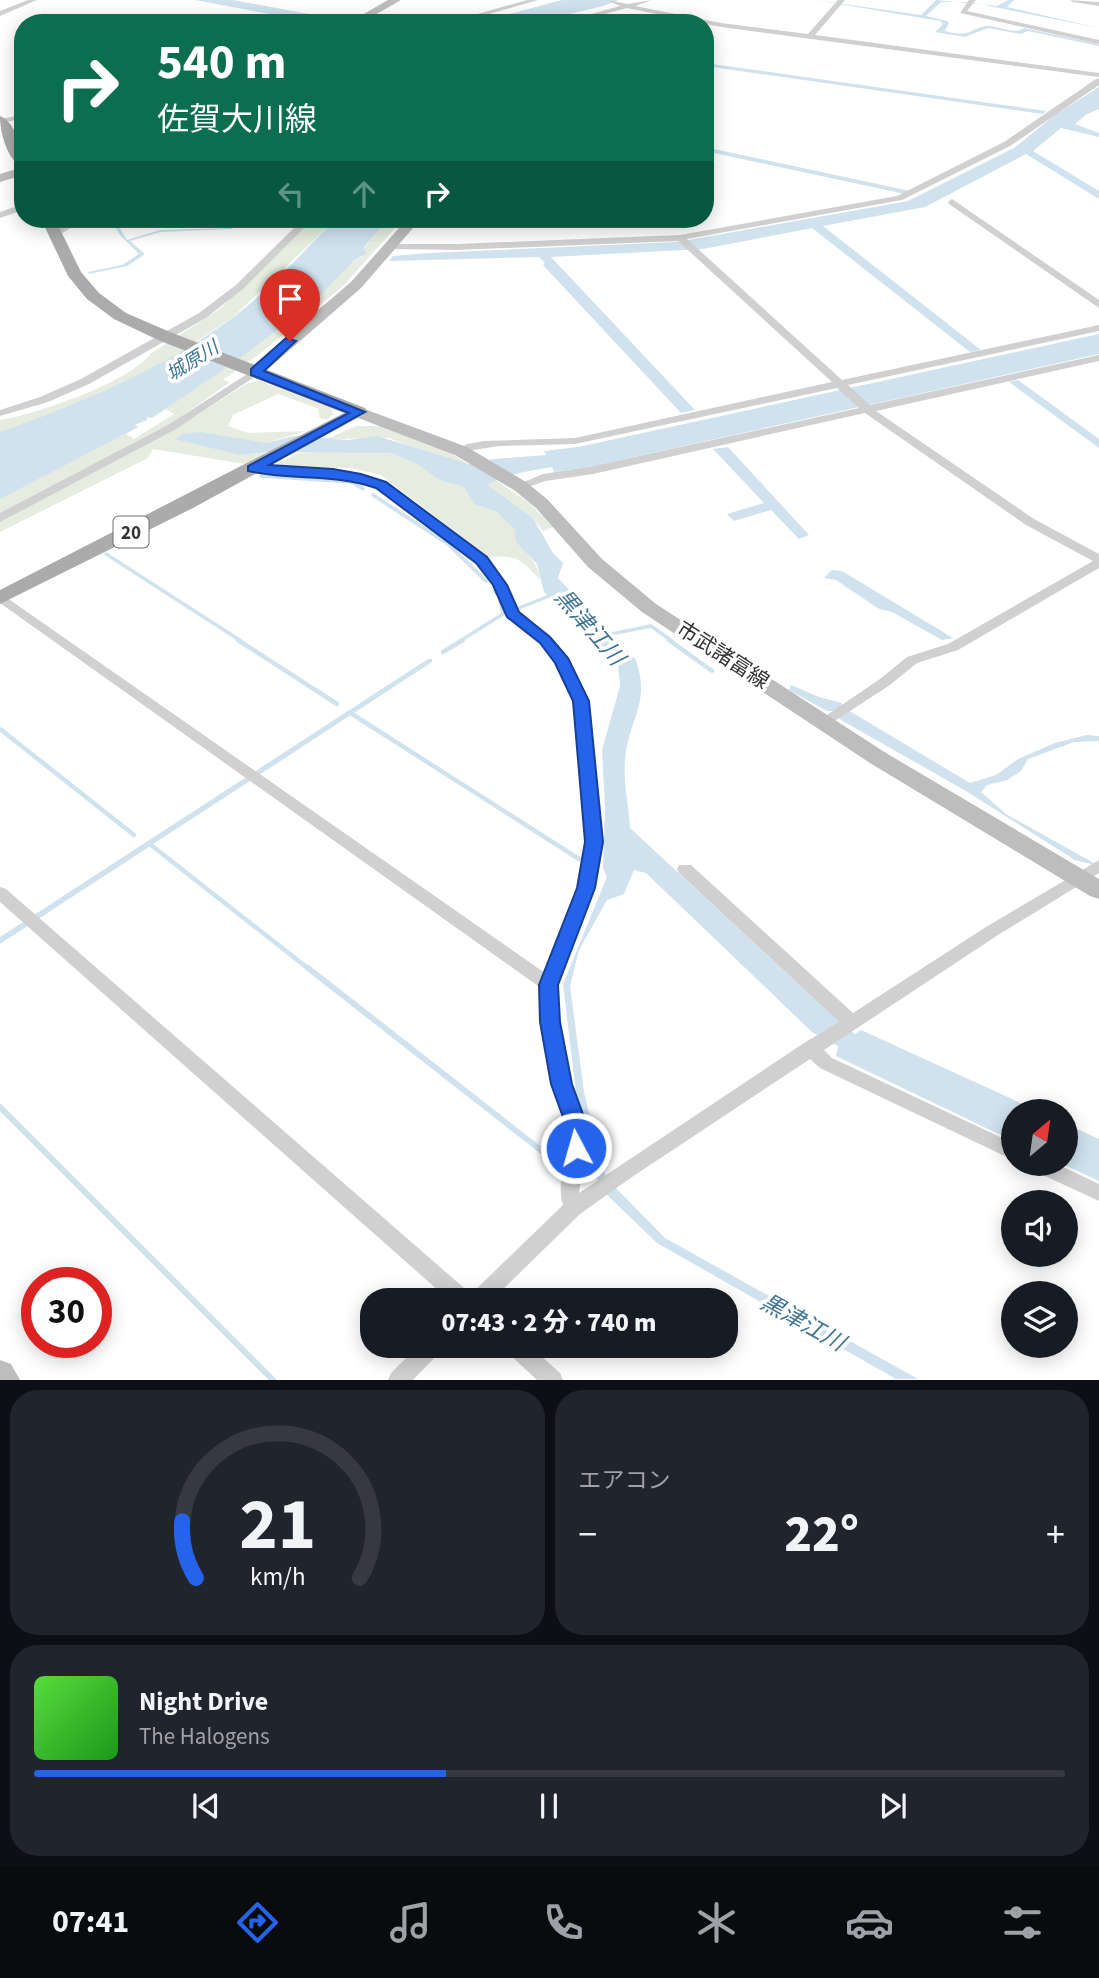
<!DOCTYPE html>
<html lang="ja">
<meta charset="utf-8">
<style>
body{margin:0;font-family:"Source Sans 3","Noto Sans JP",sans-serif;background:#20242c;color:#f1f3f6;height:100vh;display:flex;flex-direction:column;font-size:26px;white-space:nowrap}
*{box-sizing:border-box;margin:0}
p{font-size:23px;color:#9ea1a6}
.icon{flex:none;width:38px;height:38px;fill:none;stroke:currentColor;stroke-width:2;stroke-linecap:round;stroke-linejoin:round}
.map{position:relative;height:1380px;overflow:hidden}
.sheet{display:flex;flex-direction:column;gap:10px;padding:10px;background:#0d0f14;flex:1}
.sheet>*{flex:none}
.top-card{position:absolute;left:14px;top:14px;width:700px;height:214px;border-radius:28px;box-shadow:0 4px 18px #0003;background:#0b6e4f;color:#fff;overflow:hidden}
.needle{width:46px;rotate:29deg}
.tools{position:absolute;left:1001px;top:1099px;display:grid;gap:14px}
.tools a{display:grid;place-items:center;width:77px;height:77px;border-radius:50%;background:#171b24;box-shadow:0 4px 18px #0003;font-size:35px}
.speed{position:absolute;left:21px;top:1267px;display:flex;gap:14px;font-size:35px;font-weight:700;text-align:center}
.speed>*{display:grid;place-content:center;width:91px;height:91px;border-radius:50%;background:#171b24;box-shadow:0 4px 18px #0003;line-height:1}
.speed .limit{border:10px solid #d22;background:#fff;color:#111}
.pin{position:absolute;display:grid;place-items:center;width:60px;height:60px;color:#fff;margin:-72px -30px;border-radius:50% 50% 50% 0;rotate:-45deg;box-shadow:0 0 7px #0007}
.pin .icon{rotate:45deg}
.me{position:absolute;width:77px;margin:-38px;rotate:354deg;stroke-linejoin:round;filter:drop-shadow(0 0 5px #0008)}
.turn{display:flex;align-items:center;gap:24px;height:147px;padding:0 28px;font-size:32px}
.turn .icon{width:91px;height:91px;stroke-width:2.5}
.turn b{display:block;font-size:49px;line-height:60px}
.lanes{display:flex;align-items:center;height:66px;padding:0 28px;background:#0003;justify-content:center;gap:35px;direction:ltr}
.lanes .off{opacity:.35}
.big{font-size:52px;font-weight:800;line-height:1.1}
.sheet .widget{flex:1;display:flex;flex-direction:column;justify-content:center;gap:10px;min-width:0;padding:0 24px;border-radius:28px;background:#20242c}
.sheet .dial{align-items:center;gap:0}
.dial svg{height:182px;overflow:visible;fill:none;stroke:#363941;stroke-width:7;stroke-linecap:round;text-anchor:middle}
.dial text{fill:#f1f3f6;stroke:none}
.song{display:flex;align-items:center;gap:21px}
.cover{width:84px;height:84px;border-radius:10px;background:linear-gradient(135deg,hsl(110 70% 55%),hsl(120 70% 35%))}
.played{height:7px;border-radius:4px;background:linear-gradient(90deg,#2563eb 40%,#363941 40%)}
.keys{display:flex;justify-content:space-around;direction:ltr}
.heat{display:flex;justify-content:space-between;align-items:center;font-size:38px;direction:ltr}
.sheet .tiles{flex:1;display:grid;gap:10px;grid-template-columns:1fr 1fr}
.widget:last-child{grid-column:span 2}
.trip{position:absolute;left:360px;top:1288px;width:378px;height:70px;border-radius:28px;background:#171b24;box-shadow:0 4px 18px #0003;font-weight:800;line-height:70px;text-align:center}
.tabs{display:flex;height:112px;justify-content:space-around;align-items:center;background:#090b0e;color:#9ea1a6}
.tabs .icon{width:49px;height:49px}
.tabs .selected{color:#2563eb}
.tabs b{font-size:32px;color:#f1f3f6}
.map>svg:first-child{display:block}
</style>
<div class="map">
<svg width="1099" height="1380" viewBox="0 0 1099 1380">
<rect width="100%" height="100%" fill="#fff"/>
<!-- green -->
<path fill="#e6ecdf" d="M 313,219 L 336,219 L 232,318 L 166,361 L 69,412 L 0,458 L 0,420 C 34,415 131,382 150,354 L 220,309 Z
M 390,219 L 403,219 L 342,287 L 262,352 L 223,380 L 230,382 L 168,426 L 175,429 L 248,383 L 260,381 L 331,408 L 333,414 L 327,420 L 319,417 L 319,409 L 278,394 L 233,415 L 228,426 L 248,433 L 306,431 L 266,443 L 251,442 L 240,455 L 267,452 L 245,464 L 153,449 L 148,458 L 0,532 L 0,493 L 138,427 L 126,434 L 134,439 L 174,414 L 165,409 L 353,261 L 363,257 L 364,248 Z
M 356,426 L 385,426 L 449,452 L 468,464 L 435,456 L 389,438 L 327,439 Z
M 340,451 L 392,453 L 420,466 L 439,480 L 464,487 L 474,504 L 497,512 L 516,529 C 517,552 538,556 540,580 C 521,559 517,555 488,557 L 381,475 L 351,468 L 278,467 L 277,464 L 298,453 Z
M 494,479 L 528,502 L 553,527 L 543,531 L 533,518 L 488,485 Z"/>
<!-- water -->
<path fill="#cfe2ee" d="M 195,0 L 233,0 L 336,19 C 319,28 296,18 278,15 L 265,23 L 248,23 L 269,14 Z
M 562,0 L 619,0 L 603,6 L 532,23 L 476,23 Z
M 815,0 L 921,15 L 936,0 L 997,6 L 1008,0 L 1014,0 L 1007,7 L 1099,28 L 969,2 L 941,2 L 926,16 L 947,21 L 949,23 L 945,31 C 974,39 970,26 990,26 C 1003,27 1013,35 1024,28 L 1099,44 L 1099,46 L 1028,31 L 1021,34 L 988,28 L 965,37 L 935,32 L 943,24 L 940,21 Z
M 705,63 L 1046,111 L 1043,114 L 705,66 Z
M 1099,87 L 1099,109 L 1087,114 L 1075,124 L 1099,133 L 1099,137 L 1061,128 L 1033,151 L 1099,191 L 1099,199 L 1026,154 L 925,207 L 823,226 L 981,350 L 970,352 L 812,228 L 703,249 L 551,257 L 695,410 L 681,413 L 543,265 L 545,263 L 539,257 L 389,261 L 393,256 L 429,253 L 677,242 L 908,201 L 1014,148 L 1055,115 Z
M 705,147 L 910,191 L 905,194 L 705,151 Z
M 111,219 L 114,219 L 127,240 L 160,230 L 230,228 L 249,219 L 231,229 L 160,232 L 130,241 L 145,254 L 127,266 L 89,274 L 88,272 L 122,265 L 139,254 L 120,235 Z
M 336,219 L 390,219 L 364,247 L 366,254 L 353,261 L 314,302 L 239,359 L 152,418 L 147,417 L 147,420 L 135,425 L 138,427 L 0,499 L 0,432 C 82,403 160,370 231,319 C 269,291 302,252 336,219 Z
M 1099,334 L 1099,354 L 593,466 L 554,472 L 552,467 C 536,470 499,475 488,485 L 533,518 L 553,553 L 563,563 L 558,578 L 636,660 C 651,705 628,719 625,761 C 623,783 629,806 630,828 L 838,1021 L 855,1034 L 861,1030 L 1038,1111 L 1013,1111 L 1013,1141 L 836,1056 L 838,1046 L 812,1032 L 646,873 L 634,870 L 624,894 L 607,900 L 579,950 L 570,986 L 584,1092 L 600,1161 L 607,1179 L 665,1238 L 918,1379 L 896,1379 L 657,1243 L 603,1191 L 591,1166 L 576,1093 L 563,984 L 607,877 L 603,868 L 605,807 L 602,750 L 620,686 L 618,664 L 544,592 L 537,564 L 516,542 L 515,529 L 497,512 L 474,504 L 464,487 L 439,480 L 420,466 L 392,453 L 267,452 L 240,455 L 175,439 L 183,434 L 200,432 L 266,443 L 294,436 L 348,440 L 377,436 L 469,464 L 494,459 L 546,455 L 544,451 L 578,447 Z
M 1018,380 L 1099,439 L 1099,448 L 1009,382 Z
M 728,447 L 809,535 L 799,539 L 771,510 L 734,521 L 727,514 L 764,503 L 713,449 Z
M 832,570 L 842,571 L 953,638 L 942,640 L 892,612 L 879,609 L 836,580 L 824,578 Z
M 428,659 L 432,659 L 432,662 L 0,944 L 0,937 Z
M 791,685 L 819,697 L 842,703 L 841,706 L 970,783 L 996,775 L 1018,759 L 1055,743 L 1087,735 L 1099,736 L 1099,741 L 1074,742 L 1028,759 L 1021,771 L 1007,780 L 987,785 L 981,792 L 1006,814 L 1099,866 L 1075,860 L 966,791 L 841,720 L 833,711 L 827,711 L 789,690 Z
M 1066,1124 L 1099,1139 L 1099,1181 L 1062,1164 L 1066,1164 Z"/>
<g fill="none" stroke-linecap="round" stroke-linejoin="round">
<!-- stream-far2 -->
<path stroke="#cfe2ee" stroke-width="3.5" d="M 261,476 L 352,482 L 363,489
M 373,495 L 448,544 L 486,581
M 106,554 L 241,641
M 519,608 L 554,594
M 606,635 L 651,626 L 672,641
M 460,641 L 503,614 L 499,596 L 494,591"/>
<!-- stream-far1 -->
<path stroke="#cfe2ee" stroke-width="4.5" d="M 238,640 L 337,704
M 669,640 L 712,671
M 443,652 L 463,640
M 352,714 L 579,859
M 0,729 L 134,835
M 151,845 L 310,970"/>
<!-- stream -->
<path stroke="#cfe2ee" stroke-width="6" d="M 308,968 L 556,1162
M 0,1107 L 273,1380"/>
<!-- street -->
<path fill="#d0d0d0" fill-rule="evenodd" d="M 28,0 L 37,0 L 0,16 L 0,11 Z
M 527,0 L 538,0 L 458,23 L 446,23 Z
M 607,0 L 628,4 L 652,0 L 635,6 L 721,23 L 808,34 L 838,0 L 845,0 L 815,35 L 1099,73 L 1099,77 L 721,27 L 627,8 L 597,16 L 615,23 C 606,23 595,18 587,18 C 577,19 569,23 559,23 L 620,6 Z
M 969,0 L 976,0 L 967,11 L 1099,40 L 1099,44 L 960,13 Z
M 1070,0 L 1099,2 L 1099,6 L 1073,2 Z
M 1096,79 L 1099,79 L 1099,85 L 1010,146 L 902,200 L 687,239 L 842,380 L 1099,325 L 1099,331 L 848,385 L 870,405 L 1099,355 L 1099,361 L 876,411 L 1034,519 L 1099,554 L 1099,568 L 958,650 L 917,663 L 890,685 L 830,724 L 820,724 L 818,721 L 880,679 L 907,657 L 948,644 L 1093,561 L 1026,525 L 865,413 L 593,474 L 545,481 L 520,490 L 514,486 L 543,474 L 593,466 L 859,408 L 837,388 L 575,444 L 499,446 L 474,450 L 461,454 L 455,451 L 467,444 L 484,441 L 575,438 L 832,382 L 678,241 L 457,250 L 391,249 L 388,248 L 388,244 L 457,244 L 680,235 L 897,196 L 1004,142 Z
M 23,115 L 23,119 L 0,123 L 0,119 Z
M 952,199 L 1099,300 L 1099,308 L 949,204 L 948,202 Z
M 23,204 L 23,210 L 0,218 L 0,212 Z
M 73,219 L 84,219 L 58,236 L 52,236 L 52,232 Z
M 303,219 L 313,219 L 243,289 L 206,318 L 89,384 L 48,402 L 0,416 L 0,410 L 40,397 L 81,379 L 199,313 L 236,285 Z
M 255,369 L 259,370 L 259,374 L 176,429 L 0,522 L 0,513 L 168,425 Z
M 253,465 L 333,469 L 365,475 L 385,482 L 485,557 L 506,585 L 519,612 L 550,637 L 567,658 L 588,701 L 602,842 L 594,888 L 558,985 L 559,1022 L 571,1084 L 584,1120 L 585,1148 L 579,1193 L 804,1043 L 839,1022 L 679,873 L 677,869 L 679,865 L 691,865 L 853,1013 L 986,927 L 1099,860 L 1099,873 L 998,935 L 824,1050 L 832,1058 L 1013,1143 L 1013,1160 L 820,1068 L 810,1059 L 632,1177 L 580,1214 L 492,1300 L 449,1300 L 0,902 L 0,887 L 6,889 L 471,1294 L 563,1205 C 555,1178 571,1149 566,1120 C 563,1108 556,1096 553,1084 C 544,1053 541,1020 541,988 L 0,603 L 0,593 L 545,973 L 578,888 L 586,842 L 574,701 L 556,662 L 540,643 L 508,617 L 494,586 L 477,563 L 377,488 C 331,471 293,480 249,471 L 249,467 Z
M 1030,1164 L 1057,1164 L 1099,1184 L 1099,1201 L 1032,1170 Z
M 418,1346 L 442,1346 L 439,1353 L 413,1380 L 388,1380 L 391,1373 Z
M 505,1346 L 530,1346 L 560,1373 L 563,1380 L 537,1380 L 508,1353 Z"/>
<!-- secondary -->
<path fill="#bdbdbd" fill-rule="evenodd" d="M 388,0 L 401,0 L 361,23 L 348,23 Z
M 23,167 L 23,175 L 0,182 L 0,174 Z
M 407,219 L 421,219 L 361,288 L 261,375 L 249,375 L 247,372 L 249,369 L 351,282 Z
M 359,407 L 467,447 L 526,482 L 548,500 L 602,559 L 656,604 L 886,753 L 1099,879 L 1099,899 L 1090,896 L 870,763 L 642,612 L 588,567 L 536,508 L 514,490 L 455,455 L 353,416 L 351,412 Z
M 0,1360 L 11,1364 L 20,1380 L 0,1380 Z"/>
<!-- primary -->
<path fill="#ababab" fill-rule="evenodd" d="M 0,116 C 16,122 23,151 23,167 C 7,161 0,132 0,116 Z
M 41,219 L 55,219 L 81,272 L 99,293 L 126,313 L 170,332 L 365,408 L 368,412 L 193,508 L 0,604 L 0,590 L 344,413 L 158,340 L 114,319 L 87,299 L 68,276 Z"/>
</g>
<!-- route -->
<path fill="#2563eb" stroke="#184099" stroke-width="2" d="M 286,338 L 296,341 L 264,371 L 365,412 L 269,465 L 333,469 L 361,474 L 386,482 L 487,557 L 507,585 L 519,612 L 550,637 L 568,658 L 589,701 L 603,842 L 595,888 L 558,985 L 560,1022 L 572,1084 L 585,1120 L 587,1148 L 584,1154 L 576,1157 L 569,1154 L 565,1148 L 564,1120 L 551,1084 L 540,1022 L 539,985 L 577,888 L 585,842 L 573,701 L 555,663 L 540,643 L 507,617 L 493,585 L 476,563 L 376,488 C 334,473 291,481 248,471 L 248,466 L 349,413 L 251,375 L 251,369 Z"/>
<g text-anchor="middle" stroke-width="7" stroke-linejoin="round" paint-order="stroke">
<!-- far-water labels -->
<g font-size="19" font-style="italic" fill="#3f7597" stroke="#fff">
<text transform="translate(192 360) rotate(-32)" y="7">城原川</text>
</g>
<!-- shield labels -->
<rect fill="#fff" stroke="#707070" stroke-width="2" x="113.5" y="516.5" width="35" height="31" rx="5"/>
<g font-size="19" font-weight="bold" fill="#333">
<text x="131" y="539">20</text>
</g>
<!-- street labels -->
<g font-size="21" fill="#333" stroke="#fff">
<text transform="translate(723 655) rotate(33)" y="7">市武諸富線</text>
</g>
<!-- water labels -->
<g font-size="23" font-style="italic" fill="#3f7597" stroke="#fff">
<text transform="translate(590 627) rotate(49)" y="8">黒津江川</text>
<text transform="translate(803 1322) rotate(29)" y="8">黒津江川</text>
</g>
</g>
</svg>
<div class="tools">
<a><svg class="needle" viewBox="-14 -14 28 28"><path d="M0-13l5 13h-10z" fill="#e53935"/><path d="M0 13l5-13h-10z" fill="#9ea1a6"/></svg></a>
<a><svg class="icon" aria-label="sound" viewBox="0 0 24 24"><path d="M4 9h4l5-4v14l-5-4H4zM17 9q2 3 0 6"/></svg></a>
<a><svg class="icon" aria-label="layers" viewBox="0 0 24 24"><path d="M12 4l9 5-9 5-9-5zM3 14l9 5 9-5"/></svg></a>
</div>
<div class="speed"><div class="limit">30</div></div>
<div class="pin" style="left:290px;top:341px;background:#d93025"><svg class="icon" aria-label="arrive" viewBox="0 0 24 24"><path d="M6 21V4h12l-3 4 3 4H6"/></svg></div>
<svg class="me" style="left:576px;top:1148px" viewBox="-20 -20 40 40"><circle r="17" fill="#2563eb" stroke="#fff" stroke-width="3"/><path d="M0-11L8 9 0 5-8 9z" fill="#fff"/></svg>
<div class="trip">07:43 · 2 分 · 740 m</div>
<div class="top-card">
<div class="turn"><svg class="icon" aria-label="right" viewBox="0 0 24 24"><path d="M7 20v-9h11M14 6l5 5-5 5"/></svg><div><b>540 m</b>佐賀大川線</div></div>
<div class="lanes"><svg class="icon off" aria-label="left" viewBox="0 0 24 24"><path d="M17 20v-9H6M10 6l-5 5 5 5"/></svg><svg class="icon off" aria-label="ahead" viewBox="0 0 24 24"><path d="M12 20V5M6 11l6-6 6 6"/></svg><svg class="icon" aria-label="right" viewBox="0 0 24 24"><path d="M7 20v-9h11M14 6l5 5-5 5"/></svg></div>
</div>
</div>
<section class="sheet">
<div class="tiles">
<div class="widget dial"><svg viewBox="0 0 100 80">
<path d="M14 69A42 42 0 1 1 86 69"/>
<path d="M14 69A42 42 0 0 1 8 44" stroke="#2563eb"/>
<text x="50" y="56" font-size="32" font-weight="700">21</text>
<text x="50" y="72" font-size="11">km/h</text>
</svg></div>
<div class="widget"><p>エアコン</p>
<div class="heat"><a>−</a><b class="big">22°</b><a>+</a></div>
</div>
<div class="widget">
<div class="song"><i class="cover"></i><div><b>Night Drive</b><p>The Halogens</p></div></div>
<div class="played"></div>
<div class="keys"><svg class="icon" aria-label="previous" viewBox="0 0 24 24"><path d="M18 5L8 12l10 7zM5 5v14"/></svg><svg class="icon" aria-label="pause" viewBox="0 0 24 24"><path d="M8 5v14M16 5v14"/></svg><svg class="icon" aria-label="next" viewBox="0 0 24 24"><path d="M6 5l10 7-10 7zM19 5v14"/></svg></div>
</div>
</div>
</section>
<nav class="tabs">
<b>07:41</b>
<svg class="icon selected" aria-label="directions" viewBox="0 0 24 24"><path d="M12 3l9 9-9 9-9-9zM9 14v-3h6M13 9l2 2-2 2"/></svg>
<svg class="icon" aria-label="music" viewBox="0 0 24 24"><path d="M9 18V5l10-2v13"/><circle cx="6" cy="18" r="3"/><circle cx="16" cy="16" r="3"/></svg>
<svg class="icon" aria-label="phone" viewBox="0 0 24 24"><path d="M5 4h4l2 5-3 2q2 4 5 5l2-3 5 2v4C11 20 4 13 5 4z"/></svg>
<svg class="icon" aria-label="climate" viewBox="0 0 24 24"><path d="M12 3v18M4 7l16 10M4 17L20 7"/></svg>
<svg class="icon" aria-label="car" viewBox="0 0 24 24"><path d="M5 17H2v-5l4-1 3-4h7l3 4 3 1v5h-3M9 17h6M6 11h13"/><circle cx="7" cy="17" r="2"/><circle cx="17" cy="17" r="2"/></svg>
<svg class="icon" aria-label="filters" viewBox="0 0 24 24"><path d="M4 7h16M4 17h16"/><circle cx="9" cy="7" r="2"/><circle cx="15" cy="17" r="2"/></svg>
</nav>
